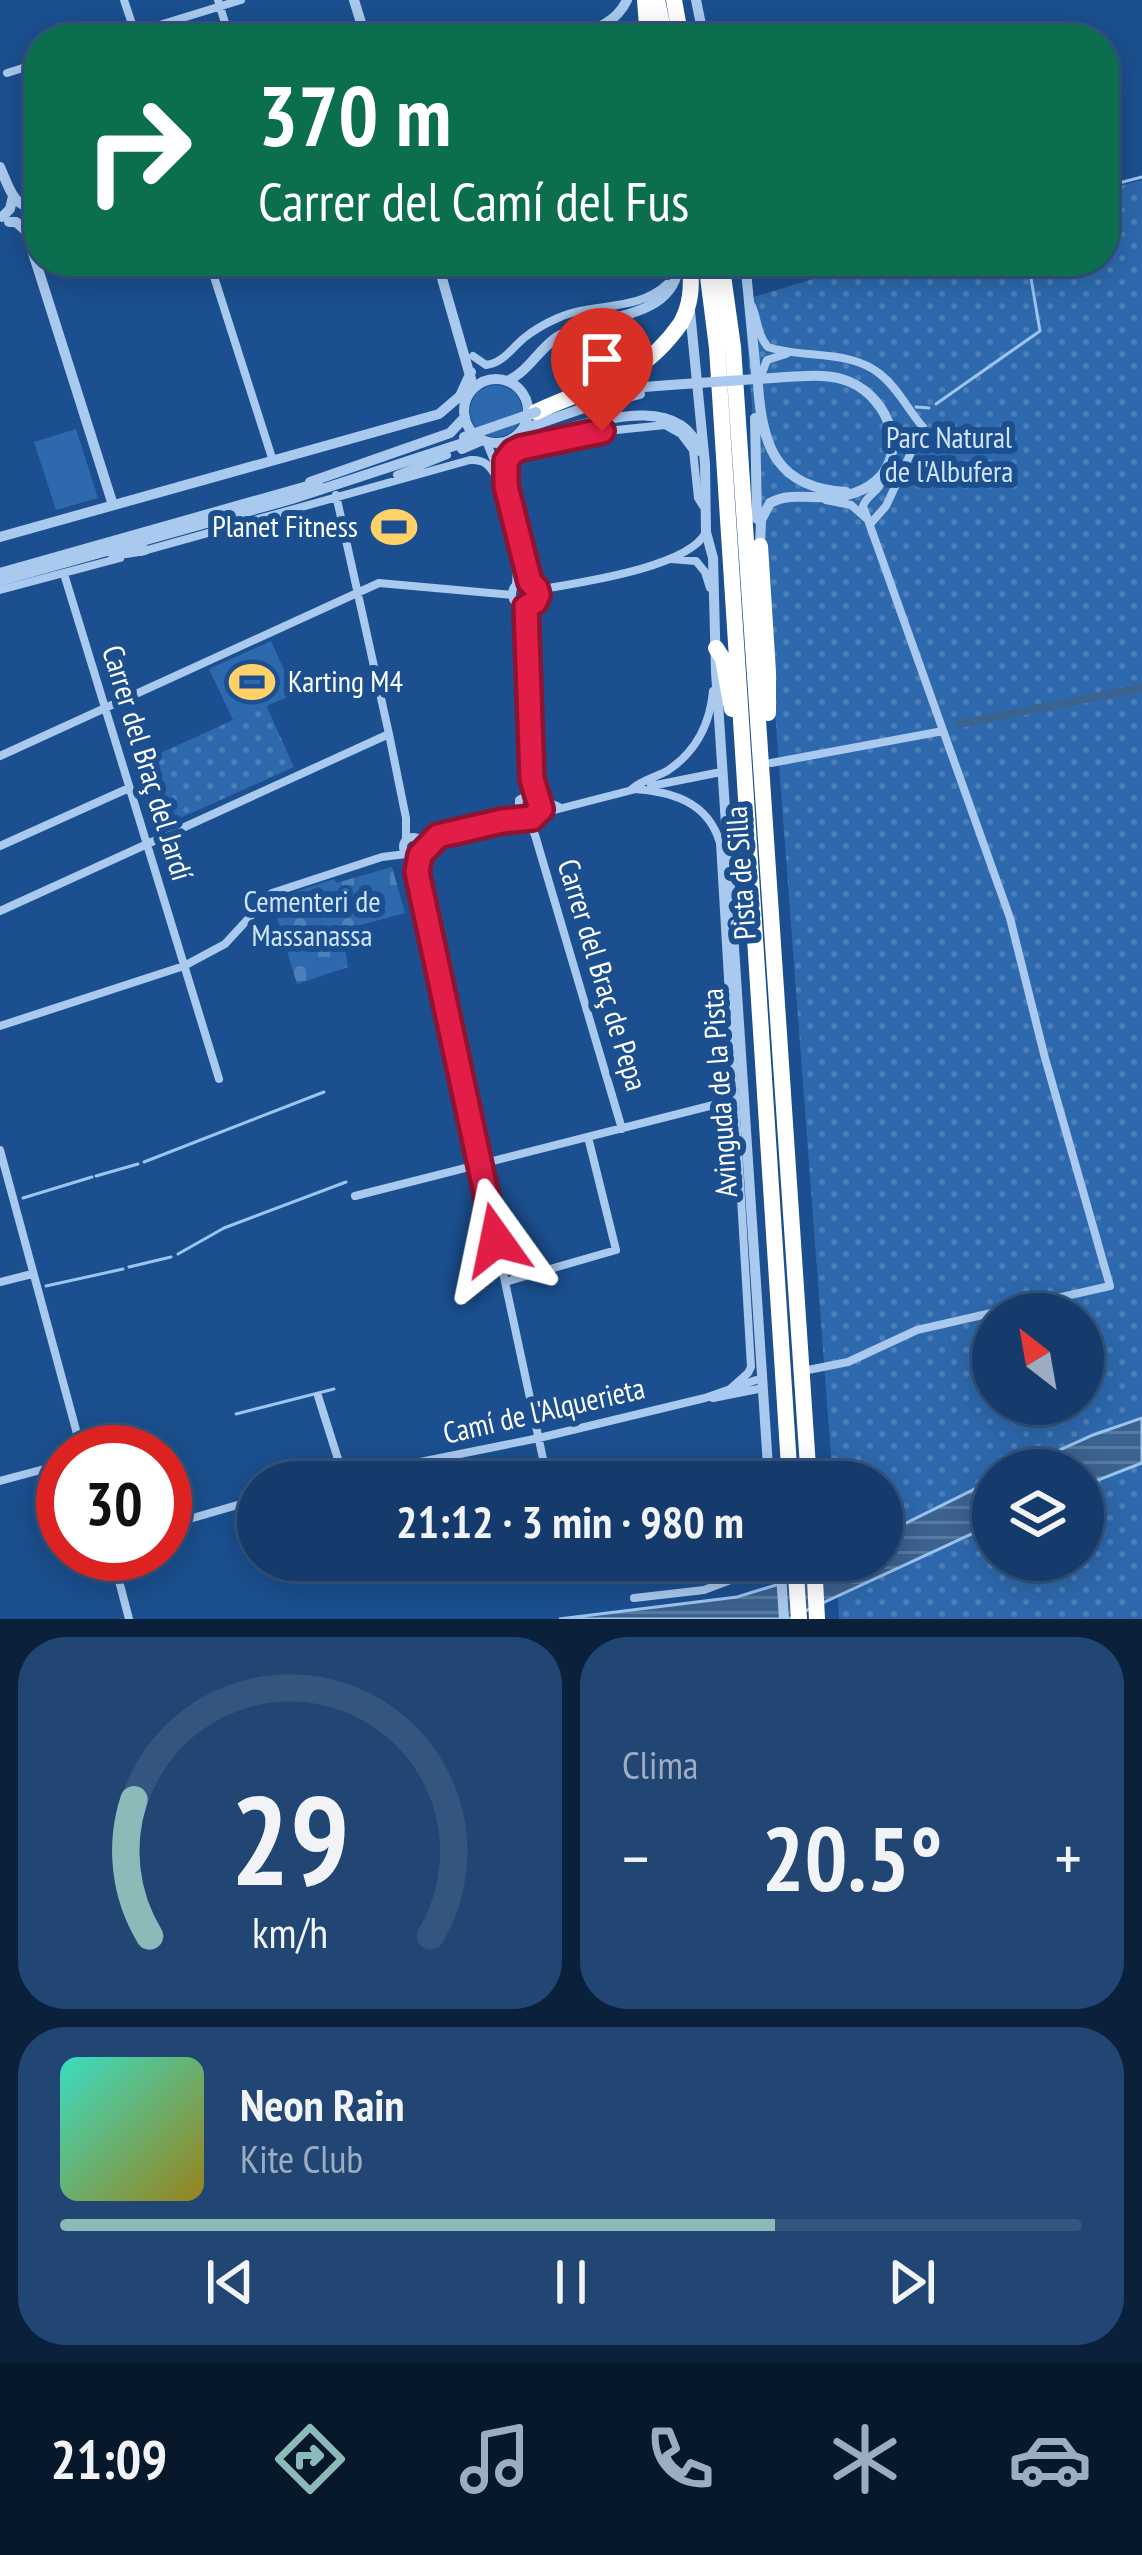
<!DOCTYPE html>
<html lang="es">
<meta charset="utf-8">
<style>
body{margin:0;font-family:"PT Sans Narrow",sans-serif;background:#214673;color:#f1f3f6;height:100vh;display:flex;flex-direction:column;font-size:45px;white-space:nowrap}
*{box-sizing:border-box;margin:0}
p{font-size:39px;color:#9dadc1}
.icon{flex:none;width:66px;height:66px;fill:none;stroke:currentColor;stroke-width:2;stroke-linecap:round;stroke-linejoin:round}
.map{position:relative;height:1619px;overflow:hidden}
.panel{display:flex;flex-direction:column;gap:18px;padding:18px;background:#0b203b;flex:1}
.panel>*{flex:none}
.banner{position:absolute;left:24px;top:24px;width:1095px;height:252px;border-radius:48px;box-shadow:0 6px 30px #0003,0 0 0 3px #33557e;background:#0b6e4f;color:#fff;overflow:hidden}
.needle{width:78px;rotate:329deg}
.tools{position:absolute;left:972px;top:1293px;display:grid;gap:24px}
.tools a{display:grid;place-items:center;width:132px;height:132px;border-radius:50%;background:#143b6b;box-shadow:0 6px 30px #0003,0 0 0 3px #33557e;font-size:60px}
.speed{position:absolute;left:36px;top:1425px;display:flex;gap:24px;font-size:60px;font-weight:700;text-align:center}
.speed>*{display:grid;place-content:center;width:156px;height:156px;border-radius:50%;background:#143b6b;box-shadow:0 6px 30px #0003,0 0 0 3px #33557e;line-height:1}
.speed .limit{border:18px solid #d22;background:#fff;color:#111}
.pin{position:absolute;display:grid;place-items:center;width:102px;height:102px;color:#fff;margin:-123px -51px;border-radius:50% 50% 50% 0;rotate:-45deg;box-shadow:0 0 12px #0007}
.pin .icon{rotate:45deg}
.me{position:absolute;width:132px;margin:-66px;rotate:348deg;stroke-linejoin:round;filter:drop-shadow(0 0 9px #0008)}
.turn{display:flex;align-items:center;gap:42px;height:252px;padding:0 36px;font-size:54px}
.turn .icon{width:156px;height:156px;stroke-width:2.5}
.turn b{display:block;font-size:84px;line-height:102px}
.big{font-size:90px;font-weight:800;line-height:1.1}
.panel .tile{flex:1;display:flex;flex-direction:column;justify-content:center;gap:18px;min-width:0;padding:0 42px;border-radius:48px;background:#214673}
.panel .dial{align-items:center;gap:0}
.dial svg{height:312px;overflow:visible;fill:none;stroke:#33557e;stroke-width:7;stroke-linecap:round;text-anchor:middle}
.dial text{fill:#f1f3f6;stroke:none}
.song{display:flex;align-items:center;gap:36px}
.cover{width:144px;height:144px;border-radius:18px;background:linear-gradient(135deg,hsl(170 70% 55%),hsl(50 70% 35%))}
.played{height:12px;border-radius:6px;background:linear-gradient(90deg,#8bbbb9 70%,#33557e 70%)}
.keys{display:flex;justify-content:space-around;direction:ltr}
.heat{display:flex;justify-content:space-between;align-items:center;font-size:66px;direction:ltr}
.panel .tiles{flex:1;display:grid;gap:18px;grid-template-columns:1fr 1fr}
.tile:last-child{grid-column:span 2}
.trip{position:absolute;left:237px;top:1461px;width:666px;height:120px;border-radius:60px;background:#143b6b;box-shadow:0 6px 30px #0003,0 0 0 3px #33557e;font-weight:800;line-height:120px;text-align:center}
.dock{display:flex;height:192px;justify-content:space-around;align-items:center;background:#08182b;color:#9dadc1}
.dock .icon{width:84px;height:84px}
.dock .selected{color:#8bbbb9}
.dock b{font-size:54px;color:#f1f3f6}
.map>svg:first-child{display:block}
</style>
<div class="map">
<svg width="1142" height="1619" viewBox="0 0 1142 1619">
<defs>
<pattern id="cemetery-stones" width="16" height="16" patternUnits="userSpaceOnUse" patternTransform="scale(3)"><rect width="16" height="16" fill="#2e69ad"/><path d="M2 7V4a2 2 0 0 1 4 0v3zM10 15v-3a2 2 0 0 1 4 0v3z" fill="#4d80b9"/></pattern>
<pattern id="park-dots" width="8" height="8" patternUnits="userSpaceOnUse" patternTransform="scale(3)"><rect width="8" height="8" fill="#2e69ad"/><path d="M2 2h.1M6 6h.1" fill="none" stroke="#4d80b9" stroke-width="1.8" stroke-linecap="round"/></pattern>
<pattern id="water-rules" width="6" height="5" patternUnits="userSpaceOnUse" patternTransform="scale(3)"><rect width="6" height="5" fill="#3c6290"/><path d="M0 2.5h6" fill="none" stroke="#597aa1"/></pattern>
</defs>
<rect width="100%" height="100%" fill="#1b4f8f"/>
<!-- green -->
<path fill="#2e69ad" d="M470 411a26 26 0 1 1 52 0a26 26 0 1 1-52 0Z
M 76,429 L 98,498 L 56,510 L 34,442 Z
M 271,641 L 295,694 L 233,720 L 209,669 Z"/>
<!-- cemetery -->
<path fill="url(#cemetery-stones)" d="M 392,867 L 405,913 L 342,930 L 348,967 L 297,984 L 273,905 L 274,899 L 334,879 L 336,883 Z"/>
<!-- park -->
<path fill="url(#park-dots)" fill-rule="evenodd" d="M 1142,180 L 1142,1619 L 839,1619 L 836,1560 L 882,1560 L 882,1482 L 833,1482 L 744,300 L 871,261 L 1104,261 L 1104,190 ZM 993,1314 L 1083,1314 L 1083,1404 L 993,1404 ZM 993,1470 L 1083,1470 L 1083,1560 L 993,1560 Z
M 266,705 L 294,767 L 156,829 L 151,825 L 132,766 Z"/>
<!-- water -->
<path fill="url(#water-rules)" stroke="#9cc4f0" stroke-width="3" d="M 1142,1418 L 1142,1463 L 1083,1486 L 1083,1470 L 1016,1470 L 1093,1435 Z
M 993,1480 L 993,1524 L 788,1619 L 559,1619 L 737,1597 L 776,1585 L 832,1560 L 882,1560 L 882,1535 Z"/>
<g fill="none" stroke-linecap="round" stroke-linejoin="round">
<!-- stream -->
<path stroke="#9cc4f0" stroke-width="3" d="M 1104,187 L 1142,177
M 936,404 L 1040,331 L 1028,261
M 916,407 L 929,408
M 144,1162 L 324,1092
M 96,1176 L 138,1164
M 23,1198 L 92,1177
M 178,1254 L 224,1228 L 346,1182
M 129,1267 L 171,1257
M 46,1286 L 123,1269
M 236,1414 L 334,1389"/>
<!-- canal -->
<path stroke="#3c6290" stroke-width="8" d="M 959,724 L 1142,688"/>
<!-- minor -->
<path stroke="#a9c9ee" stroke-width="8" d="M 124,0 L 137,39
M 218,0 L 230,39
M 114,39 L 241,0
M 7,73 L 39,63
M 209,261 L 273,461
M 752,306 C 758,320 757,335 768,347 C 804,359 848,349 880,374 C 898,388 908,410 923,427 L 886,506 L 871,523
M 473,356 L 486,365 C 503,363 511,349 524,338 C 534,330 546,323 558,318 C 593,302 638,312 667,284
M 762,373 L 767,360 L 786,354
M 486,441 L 495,463 L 517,569 L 516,584
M 502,470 L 500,453 L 502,443
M 397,475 L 447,455
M 505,485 L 530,582
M 506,486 C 505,469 503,456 521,448 L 597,432 L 665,425 L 681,434 L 693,450 L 698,498 L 703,506
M 336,495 L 389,734 L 406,818 L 406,840
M 826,500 L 851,505 L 866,518
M 140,552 L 470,460 C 486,459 490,467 498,479
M 671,559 L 696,561 L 705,572 L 710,588
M 64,574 L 219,1079
M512 594a13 13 0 1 1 26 0a13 13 0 1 1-26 0Z
M 0,590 L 120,558
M 537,590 C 576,583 689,568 706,532
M 526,607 L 530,729 L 536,796
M 0,756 L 379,583 L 512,595
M 771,763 L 943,731
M 651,786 L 716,773
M 633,788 C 643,780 656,777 667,771 C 696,752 710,724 713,691
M 632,789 C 670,791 708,801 720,843 L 751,1367 L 748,1373 L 729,1390
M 539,799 L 541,809 L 535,817 L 526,818 L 519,813 L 519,800 L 529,794 L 559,807
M 539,814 L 636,789
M 526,818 L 535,835 L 622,1129
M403 847a10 10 0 1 1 20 0a10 10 0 1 1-20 0Z
M 418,838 L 438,836 L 523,817
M 0,846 L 129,788
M 408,856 L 417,872 L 548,1482
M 0,911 L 389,734
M 0,1026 L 184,966 L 225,944 L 272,893 L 382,857 L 406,854
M 0,1150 L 82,1452
M 355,1196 L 737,1099
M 0,1282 L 32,1274
M 505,1282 L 616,1250 L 588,1137
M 808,1370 L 848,1362 L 917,1330 L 1110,1286 L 1045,1058 L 1010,918 L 863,506 C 869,491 881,494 883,473
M 318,1396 L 344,1478
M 713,1398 L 763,1388
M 0,1481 L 63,1464
M 321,1482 L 539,1438 L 705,1398 L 756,1380
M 165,1526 L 258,1499
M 112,1554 L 129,1619
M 335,1560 L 339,1574
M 634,1598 L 704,1590 L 752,1572 L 758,1568 L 760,1560"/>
<!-- tertiary -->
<path stroke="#a9c9ee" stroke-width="10" d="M 354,0 L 366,39
M 696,0 L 704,39
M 563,39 C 590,30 614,27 627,0
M 580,39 L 602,39
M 0,167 C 9,187 13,209 38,208
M 2,217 L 10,209 L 13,196
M 9,222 L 16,222 L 26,231 L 113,505
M 437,261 L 471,379
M 745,261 L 756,373
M 690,311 L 705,464 L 706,532 L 713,558 L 716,672 L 769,1482
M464 411a32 32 0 1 1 64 0a32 32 0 1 1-64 0Z
M 507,381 C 528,372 538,350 557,337 C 598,312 676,323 679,261
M 758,385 C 762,447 777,488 846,492
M 585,399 L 644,387 L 670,385
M 755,418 L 757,519
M 523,429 L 584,408 L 640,394
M 507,441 C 560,438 675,379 700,451
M 462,449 L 483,440
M 310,482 L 450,433 L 465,417
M 0,537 L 439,414 L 460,396 L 471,372
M 760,546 L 761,520 L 770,503 C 799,487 832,509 869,486 C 912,458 890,399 850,382 C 830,373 807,376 786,377
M 113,555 L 145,550
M 0,573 L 318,483
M 0,581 L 292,499 L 466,442
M 780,1560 L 784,1619"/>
<!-- motorway -->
<path stroke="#fff" stroke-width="16" d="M 645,0 L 648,39
M 657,0 L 665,39
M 674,0 L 681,39
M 706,261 L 717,348 L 790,1482
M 721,261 L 733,347 L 809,1482
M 536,412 C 597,383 639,383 681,323
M 760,546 L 768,672 L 768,713
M 716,648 L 723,659 L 732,709
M 795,1560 L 799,1619
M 814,1560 L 817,1619"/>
<!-- tertiary-bridge -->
<path stroke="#a9c9ee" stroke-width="10" d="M 670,385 L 786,377
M 464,437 L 536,412"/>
<!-- motorway-bridge -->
<path stroke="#fff" stroke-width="16" d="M 681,323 C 691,304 692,287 690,266"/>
</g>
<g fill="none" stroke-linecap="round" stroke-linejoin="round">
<!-- route casing -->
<g stroke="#92132f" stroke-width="30">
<path id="route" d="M 496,1240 L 417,872 L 420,855 L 438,836 L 502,821 L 532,818 L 541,809 L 532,779 L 526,607 L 535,602 L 538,595 L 536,588 L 530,582 L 506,486 L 506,461 L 513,452 L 521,448 L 602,431"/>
</g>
<!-- route -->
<use href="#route" stroke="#e11d48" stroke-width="21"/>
</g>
<!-- icons -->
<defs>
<g id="stadium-bare" transform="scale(3.6)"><path d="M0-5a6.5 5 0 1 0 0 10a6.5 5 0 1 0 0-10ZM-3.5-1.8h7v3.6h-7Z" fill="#ffd166" stroke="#1b4f8f" stroke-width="2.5" paint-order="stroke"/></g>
</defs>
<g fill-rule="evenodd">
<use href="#stadium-bare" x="394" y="527"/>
<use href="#stadium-bare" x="252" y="682"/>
</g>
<g text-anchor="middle" stroke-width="12" stroke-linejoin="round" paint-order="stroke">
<!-- park labels -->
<g font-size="30" fill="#cfe3fa" stroke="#1b4f8f">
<text x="949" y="448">Parc Natural<tspan x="949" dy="34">de l'Albufera</tspan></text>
<text x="312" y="912">Cementeri de<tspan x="312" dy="34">Massanassa</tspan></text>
</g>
<!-- poi labels -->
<g font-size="30" fill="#fff" stroke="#1b4f8f" text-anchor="end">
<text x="358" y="537">Planet Fitness</text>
<text x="288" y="692" text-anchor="start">Karting M4</text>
</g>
<!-- street labels -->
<g font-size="30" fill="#fff" stroke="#1b4f8f">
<text transform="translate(147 763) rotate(73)" y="10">Carrer del Braç del Jardí</text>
<text transform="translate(741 873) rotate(-94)" y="10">Pista de Silla</text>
<text transform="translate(602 975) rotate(73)" y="10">Carrer del Braç de Pepa</text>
<text transform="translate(720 1093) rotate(-94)" y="10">Avinguda de la Pista</text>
<text transform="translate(544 1411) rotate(-13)" y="10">Camí de l'Alquerieta</text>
</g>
</g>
</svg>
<div class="tools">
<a><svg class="needle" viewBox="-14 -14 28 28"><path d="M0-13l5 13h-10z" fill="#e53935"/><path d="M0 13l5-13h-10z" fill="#9dadc1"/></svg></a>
<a><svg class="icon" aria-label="layers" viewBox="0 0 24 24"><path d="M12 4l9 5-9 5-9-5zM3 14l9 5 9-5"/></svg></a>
</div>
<div class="speed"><div class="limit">30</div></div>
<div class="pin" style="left:602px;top:431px;background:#d93025"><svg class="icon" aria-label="arrive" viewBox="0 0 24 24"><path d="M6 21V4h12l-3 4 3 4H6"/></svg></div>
<svg class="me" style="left:496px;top:1240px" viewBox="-20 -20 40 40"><path d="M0-17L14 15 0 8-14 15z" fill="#e11d48" stroke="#fff" stroke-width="4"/></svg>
<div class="trip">21:12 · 3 min · 980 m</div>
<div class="banner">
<div class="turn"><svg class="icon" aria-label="right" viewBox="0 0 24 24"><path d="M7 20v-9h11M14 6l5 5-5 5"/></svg><div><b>370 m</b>Carrer del Camí del Fus</div></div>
</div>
</div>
<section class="panel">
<div class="tiles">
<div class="tile dial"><svg viewBox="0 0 100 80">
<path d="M14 69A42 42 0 1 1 86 69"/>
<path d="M14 69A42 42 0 0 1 10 34" stroke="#8bbbb9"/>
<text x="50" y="56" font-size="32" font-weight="700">29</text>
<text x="50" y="72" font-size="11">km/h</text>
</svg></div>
<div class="tile"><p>Clima</p>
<div class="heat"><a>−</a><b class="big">20.5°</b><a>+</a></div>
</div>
<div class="tile">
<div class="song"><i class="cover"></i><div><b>Neon Rain</b><p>Kite Club</p></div></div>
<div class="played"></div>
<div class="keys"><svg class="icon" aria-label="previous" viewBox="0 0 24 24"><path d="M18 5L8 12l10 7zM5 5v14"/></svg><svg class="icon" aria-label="pause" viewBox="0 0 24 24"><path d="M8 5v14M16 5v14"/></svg><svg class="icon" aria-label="next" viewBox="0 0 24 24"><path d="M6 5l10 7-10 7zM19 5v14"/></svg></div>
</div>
</div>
</section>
<nav class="dock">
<b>21:09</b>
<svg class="icon selected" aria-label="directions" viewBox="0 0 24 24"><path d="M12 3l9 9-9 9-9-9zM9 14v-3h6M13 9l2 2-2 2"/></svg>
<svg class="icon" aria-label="music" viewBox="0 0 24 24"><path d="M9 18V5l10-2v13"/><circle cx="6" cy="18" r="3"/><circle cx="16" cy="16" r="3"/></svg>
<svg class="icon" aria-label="phone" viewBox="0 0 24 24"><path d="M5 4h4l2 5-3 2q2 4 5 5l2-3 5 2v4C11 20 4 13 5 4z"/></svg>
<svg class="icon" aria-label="climate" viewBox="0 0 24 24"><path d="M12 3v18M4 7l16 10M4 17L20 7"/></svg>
<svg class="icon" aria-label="car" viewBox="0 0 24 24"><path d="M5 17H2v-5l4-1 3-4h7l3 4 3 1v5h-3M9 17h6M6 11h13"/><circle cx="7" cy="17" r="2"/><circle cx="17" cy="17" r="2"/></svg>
</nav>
